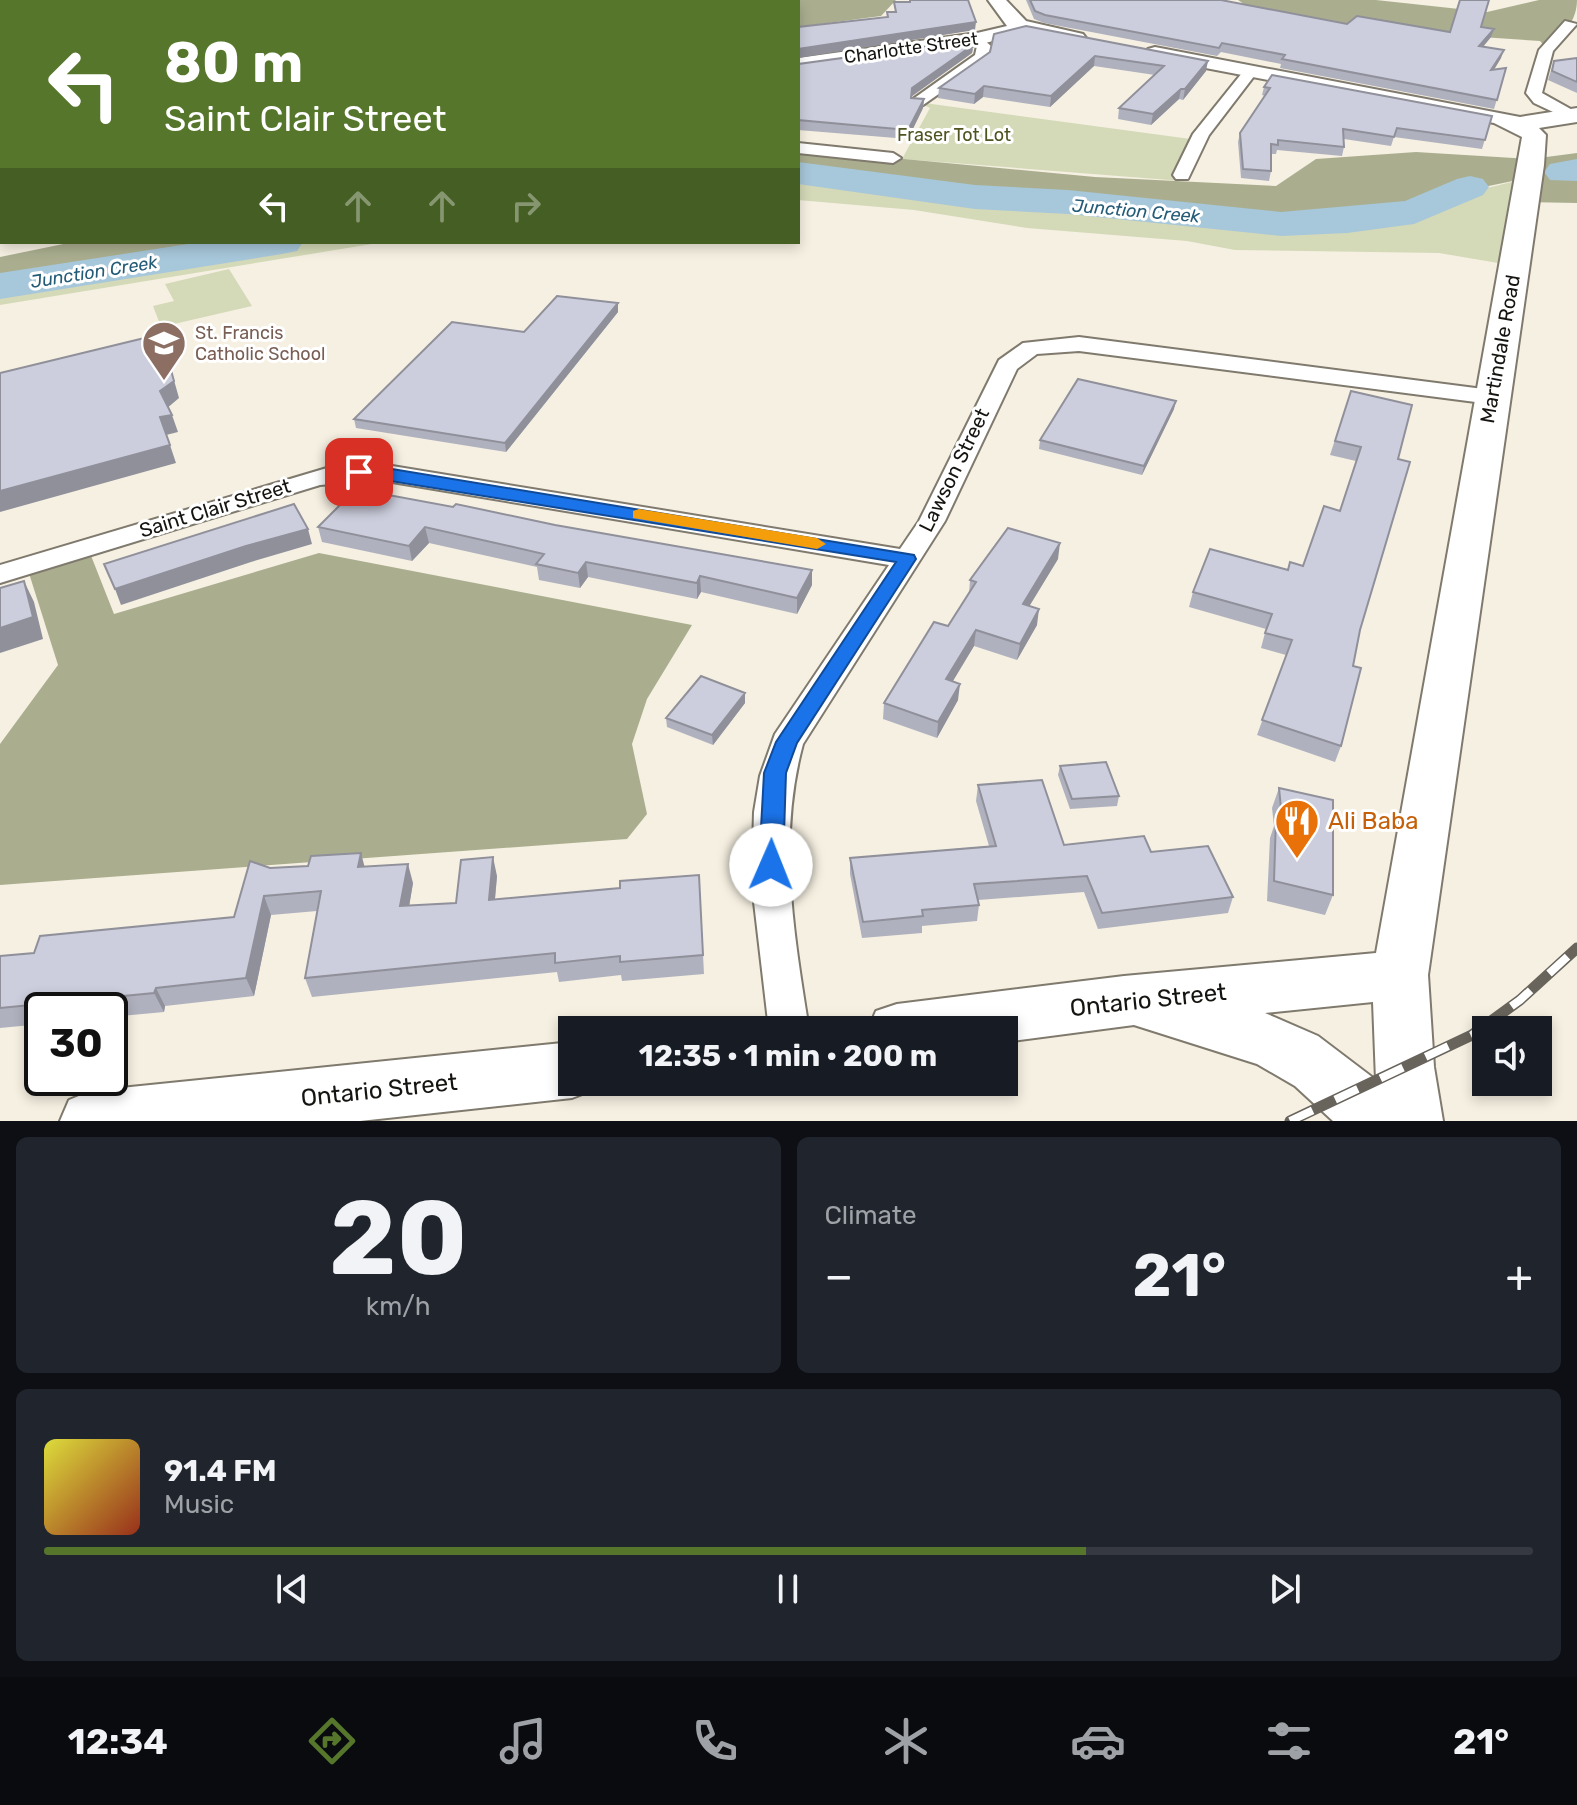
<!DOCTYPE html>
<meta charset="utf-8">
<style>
body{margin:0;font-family:Rubik,sans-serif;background:#20242c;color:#f1f3f6;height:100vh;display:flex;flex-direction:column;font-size:30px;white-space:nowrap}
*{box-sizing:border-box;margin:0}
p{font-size:26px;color:#9ea1a6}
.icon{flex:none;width:44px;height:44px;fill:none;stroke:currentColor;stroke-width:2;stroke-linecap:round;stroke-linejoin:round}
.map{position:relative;height:1121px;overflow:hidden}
.details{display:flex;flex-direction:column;gap:16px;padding:16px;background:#0d0f14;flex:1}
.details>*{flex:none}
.guide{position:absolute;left:0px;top:0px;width:800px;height:244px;box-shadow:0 4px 12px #0003;background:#56762c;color:#fff;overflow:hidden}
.fabs{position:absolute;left:1472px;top:1016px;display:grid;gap:16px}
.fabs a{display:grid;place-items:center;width:80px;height:80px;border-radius:0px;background:#171b24;box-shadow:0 4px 12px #0003;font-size:40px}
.speed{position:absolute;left:24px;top:992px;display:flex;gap:16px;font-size:40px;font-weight:700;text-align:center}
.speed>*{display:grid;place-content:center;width:104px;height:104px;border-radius:50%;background:#171b24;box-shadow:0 4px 12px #0003;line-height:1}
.speed .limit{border:4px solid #111;border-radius:12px;background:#fff;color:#111}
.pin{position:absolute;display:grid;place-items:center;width:68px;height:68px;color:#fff;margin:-34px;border-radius:16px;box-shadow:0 4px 12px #0006}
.me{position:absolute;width:88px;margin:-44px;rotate:1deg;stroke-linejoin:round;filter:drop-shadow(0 0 6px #0008)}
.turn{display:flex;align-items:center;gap:28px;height:168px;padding:0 32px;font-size:36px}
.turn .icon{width:104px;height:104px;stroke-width:2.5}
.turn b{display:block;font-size:56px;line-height:68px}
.lanes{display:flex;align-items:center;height:76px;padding:0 32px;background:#0003;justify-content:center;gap:40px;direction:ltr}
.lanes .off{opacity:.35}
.big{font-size:60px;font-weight:700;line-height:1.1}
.details .tile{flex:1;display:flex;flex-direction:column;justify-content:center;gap:12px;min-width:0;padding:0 28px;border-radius:12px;background:#20242c}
.details .dial{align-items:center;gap:0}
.dial b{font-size:104px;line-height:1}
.song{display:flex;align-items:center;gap:24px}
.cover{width:96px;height:96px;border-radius:12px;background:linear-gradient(135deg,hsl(60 70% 55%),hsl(10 70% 35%))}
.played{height:8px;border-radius:4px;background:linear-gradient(90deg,#56762c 70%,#363941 70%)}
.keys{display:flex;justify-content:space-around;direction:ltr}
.heat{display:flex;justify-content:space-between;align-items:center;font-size:44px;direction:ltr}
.details .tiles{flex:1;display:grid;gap:16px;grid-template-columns:1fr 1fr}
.tile:last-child{grid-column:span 2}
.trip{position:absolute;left:558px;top:1016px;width:460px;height:80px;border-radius:0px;background:#171b24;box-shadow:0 4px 12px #0003;font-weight:700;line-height:80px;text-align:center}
.menu{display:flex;height:128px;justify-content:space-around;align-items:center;background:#090b0e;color:#9ea1a6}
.menu .icon{width:56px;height:56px}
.menu .active{color:#56762c}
.menu b{font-size:36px;color:#f1f3f6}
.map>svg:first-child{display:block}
</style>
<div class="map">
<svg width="1577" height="1121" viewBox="0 0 1577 1121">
<rect width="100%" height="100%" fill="#f6f0e2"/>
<!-- green -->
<path fill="#d4d9b8" d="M 917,102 L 1198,140 L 1182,181 L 902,159 L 930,108 Z
M 798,173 L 975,198 L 1068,203 L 1281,225 L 1347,222 L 1528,178 L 1510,265 L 1439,253 L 1235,250 L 1187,241 L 1027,228 L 914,210 L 798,200 Z
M 285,242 L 384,242 L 0,305 L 0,287 L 10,284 Z
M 229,269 L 252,306 L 161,327 L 153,306 L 174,301 L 165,284 Z"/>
<!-- forest -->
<path fill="#aaae8f" d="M 489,0 L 896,0 L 881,16 L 798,27 L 798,2 Z
M 1238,0 L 1376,0 L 1487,12 L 1539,0 L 1577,0 C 1577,21 1563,35 1548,50 L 1540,41 L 1451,35 L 1363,22 L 1337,24 L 1253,10 Z
M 798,149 L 1095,177 L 1276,186 L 1316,159 L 1416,152 L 1531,159 L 1577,153 L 1577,203 L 1524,202 L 1527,178 L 1479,188 L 1415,213 L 1347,222 L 1281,225 L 1068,203 L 975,198 L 798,173 Z
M 73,242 L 285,242 L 0,287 L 0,257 Z
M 88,548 L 114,614 L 319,553 L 692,625 L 647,699 L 632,744 L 647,814 L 627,839 L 0,885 L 0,744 L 58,665 L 27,567 Z"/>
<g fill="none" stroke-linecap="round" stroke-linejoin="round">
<!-- river -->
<path fill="#a7c7da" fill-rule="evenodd" d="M 1577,159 L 1577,181 L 1550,180 L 1544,172 L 1550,164 Z
M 798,162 L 975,185 L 1068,190 L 1281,212 L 1405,201 L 1457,179 L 1470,176 L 1483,179 L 1489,187 L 1483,195 L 1414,224 L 1347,233 L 1281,236 L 1068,214 L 975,209 L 798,184 Z
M 201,242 L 303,242 L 297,251 L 282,254 L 0,299 L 0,273 Z"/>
<!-- street casing -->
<g stroke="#7f7a6d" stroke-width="4">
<path id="street" d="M 1565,21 L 1577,24 L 1553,51 L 1542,93 L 1576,112 L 1577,116 L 1570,120 L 1534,103 L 1526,93 L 1539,50 Z
M 978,35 L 991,46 L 987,60 L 923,105 L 913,105 L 913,99 L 975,55 L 977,46 L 971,39 Z
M 1246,68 L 1258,71 L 1209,135 L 1188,179 L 1176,179 L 1173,175 L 1193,134 Z
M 798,143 L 893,153 L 901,158 L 893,163 L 798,153 Z
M 1079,337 L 1491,390 L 1503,397 L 1491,404 L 1079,351 L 1037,354 L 1017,369 L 945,521 L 803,744 C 777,840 794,934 809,1030 L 769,1030 L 752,885 L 754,812 L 760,776 L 775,734 L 889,565 L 380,480 L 320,485 L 0,583 L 0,565 L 337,465 L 380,464 L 900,549 L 919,521 L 999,360 L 1023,343 Z"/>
</g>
<!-- secondary casing -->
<g stroke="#7f7a6d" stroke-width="4">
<path id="secondary" d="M 988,0 L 1006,0 L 1026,21 L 1083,34 L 1086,38 L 1076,44 L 1023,33 L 978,45 L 798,70 L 798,58 L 977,33 L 1007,26 Z
M 1155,47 L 1520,117 L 1577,108 L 1577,122 L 1539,128 L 1546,135 L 1544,165 L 1428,975 L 1434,1067 L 1443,1121 L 1333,1121 L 1295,1086 L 1257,1064 L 1134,1025 L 1004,1042 L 1004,1030 L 868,1030 L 876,1011 L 897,1004 L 1124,976 L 1376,953 L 1522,137 L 1494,123 L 1148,57 L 1145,53 L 1148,49 ZM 1373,1002 L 1376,1080 L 1318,1036 L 1265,1013 Z
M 572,1042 L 572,1082 L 597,1082 L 593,1090 L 572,1098 L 360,1121 L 60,1121 L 69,1100 L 91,1091 Z"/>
</g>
<!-- street -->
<use href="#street" fill="#fff" fill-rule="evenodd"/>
<!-- secondary -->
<use href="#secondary" fill="#fff" fill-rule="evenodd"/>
<!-- rail casing -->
<g stroke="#68645c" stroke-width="11">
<path id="rail" d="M 1290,1121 L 1472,1035 L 1520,1000 L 1577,948"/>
</g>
<!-- rail -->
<use href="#rail" stroke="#fff" stroke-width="8" stroke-dasharray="25" stroke-linecap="butt"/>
</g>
<!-- wall -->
<path fill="#b0b1be" d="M 1026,0 L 1224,0 L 1224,1 L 1347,24 L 1450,32 L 1481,27 L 1491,37 L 1483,47 L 1501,58 L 1494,70 L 1506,68 L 1494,109 L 1280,68 L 1281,64 L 1221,52 L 1217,56 L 1044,23 L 1034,19 Z
M 994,34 L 1206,71 L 1183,100 L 1179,99 L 1151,125 L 1118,119 L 1119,108 L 1155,75 L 1094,66 L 1050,107 L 983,97 L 974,104 L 938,98 L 939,88 L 990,52 Z
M 973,49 L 972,53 L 911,96 L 911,98 L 924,99 L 923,108 L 908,139 L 798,130 L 798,62 L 798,64 Z
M 1577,58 L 1577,93 L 1548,80 L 1554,61 Z
M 1264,87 L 1492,116 L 1482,149 L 1394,137 L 1391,146 L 1344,139 L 1344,147 L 1342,156 L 1277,150 L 1276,154 L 1271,154 L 1271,171 L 1269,181 L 1241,178 L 1238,142 L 1240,133 L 1265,96 L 1262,95 Z
M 618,312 L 506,452 L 356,428 L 354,419 L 524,332 Z
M 1351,391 L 1398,459 L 1360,630 L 1353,666 L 1341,746 L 1335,762 L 1257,735 L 1286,655 L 1261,648 L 1266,629 L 1189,607 L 1193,592 L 1303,566 L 1340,511 L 1356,461 L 1330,455 Z
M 1174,409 L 1142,475 L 1039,449 L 1040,440 Z
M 453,507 L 812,570 L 812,585 L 797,614 L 701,592 L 697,599 L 588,577 L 580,588 L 539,580 L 537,567 L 429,543 L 412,561 L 322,542 L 318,527 Z
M 1058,559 L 1029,606 L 1037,625 L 1017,660 L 974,646 L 952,682 L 958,700 L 937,738 L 883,719 L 884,703 L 948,626 L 969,594 L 970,580 Z
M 745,693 L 745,703 L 713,745 L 667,727 L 666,718 Z
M 1060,766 L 1119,796 L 1117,806 L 1070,809 L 1058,775 Z
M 978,785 L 1064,845 L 1151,852 L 1233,897 L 1228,913 L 1098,929 L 1084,892 L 978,900 L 979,905 L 977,921 L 922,926 L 922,933 L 862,938 L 850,874 L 850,858 L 989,846 L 976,801 Z
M 1279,788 L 1333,895 L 1325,915 L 1267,901 L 1270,838 L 1274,826 L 1272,808 Z
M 365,867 L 413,883 L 409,906 L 456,903 L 497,876 L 495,900 L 620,888 L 699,875 L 704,974 L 622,981 L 621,975 L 559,982 L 557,972 L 312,997 L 305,978 L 317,911 L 271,915 L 254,996 L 165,1006 L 164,1012 L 110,1017 L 110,1010 L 42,1010 L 42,1024 L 0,1028 L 0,956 L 34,953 L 234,917 L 270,868 Z"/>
<!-- shaded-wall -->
<path fill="#90909b" d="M 976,22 L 975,30 L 798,58 L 798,49 Z
M 1494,29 L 1491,37 L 1476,55 L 1479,46 Z
M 974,40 L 972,53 L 911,97 L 912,88 Z
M 1504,50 L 1501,58 L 1488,79 L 1491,70 Z
M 1095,56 L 1094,66 L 1050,107 L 1051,96 Z
M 1208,61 L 1206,71 L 1183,100 L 1185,89 Z
M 984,86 L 983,97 L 974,104 L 975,94 Z
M 1181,89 L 1179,99 L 1151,125 L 1153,114 Z
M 924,99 L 923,108 L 908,139 L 908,130 Z
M 2,211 L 2,223 L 0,223 L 0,212 Z
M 618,303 L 618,312 L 506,452 L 505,443 Z
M 161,334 L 179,398 L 166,409 L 160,391 Z
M 1176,401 L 1174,409 L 1142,475 L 1144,466 Z
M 172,415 L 178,432 L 166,435 L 160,417 Z
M 170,445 L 176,463 L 0,512 L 0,491 Z
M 425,527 L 429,543 L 412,561 L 409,546 Z
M 308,529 L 312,544 L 251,562 L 121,605 L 115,589 L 246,546 Z
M 1060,543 L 1058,559 L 1021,620 L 1023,604 Z
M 586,562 L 588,577 L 580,588 L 578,573 Z
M 812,570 L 812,585 L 797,614 L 797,598 Z
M 700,576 L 701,592 L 697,599 L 697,583 Z
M 24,581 L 34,602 L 43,639 L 0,653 L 0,628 Z
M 1039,609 L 1037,625 L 1017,660 L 1020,644 Z
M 976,630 L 974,646 L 944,696 L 946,679 Z
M 960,684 L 958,700 L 937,738 L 938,722 Z
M 745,693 L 745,703 L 713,745 L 712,735 Z
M 361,853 L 366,872 L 358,867 Z
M 493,857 L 497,876 L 493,919 L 489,900 Z
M 408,864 L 413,883 L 406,925 L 400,906 Z
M 264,896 L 271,915 L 254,996 L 246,978 Z
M 156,988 L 165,1006 L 164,1012 L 154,993 Z"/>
<!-- building -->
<path fill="#cdcedd" stroke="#90909b" stroke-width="2" d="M 910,0 L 968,0 L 976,22 L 798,49 L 798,27 L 888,17 L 887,12 L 896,12 L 894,2 L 910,2 Z
M 1030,0 L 1221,0 L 1347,24 L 1357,16 L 1450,32 L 1460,0 L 1489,0 L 1481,27 L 1494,29 L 1479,46 L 1504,50 L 1491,70 L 1506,68 L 1497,100 L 1282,59 L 1285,55 L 1222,43 L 1219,48 L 1045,15 L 1035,11 Z
M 0,22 L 2,22 L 2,49 L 0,48 Z
M 1026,26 L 1208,61 L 1185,89 L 1181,89 L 1153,114 L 1119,108 L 1164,66 L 1095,56 L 1051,96 L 984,86 L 975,94 L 939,88 L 990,52 L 994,34 Z
M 974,40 L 973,45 L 912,88 L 911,98 L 924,99 L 908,130 L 798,120 L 798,62 L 798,64 Z
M 1577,58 L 1577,82 L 1552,71 L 1554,61 Z
M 2,59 L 2,211 L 0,212 L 0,93 L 2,92 L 0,83 L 0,60 Z
M 1272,75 L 1492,116 L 1485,140 L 1397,128 L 1394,137 L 1343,129 L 1344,147 L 1278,140 L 1278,145 L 1271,144 L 1271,171 L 1243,169 L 1240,133 L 1270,88 L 1264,87 Z
M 557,296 L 618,303 L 505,443 L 354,419 L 452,322 L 524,332 Z
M 161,334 L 174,381 L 160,391 L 172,415 L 160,417 L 170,445 L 0,491 L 0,373 Z
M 1078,379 L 1176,401 L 1144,466 L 1040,440 Z
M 1351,391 L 1412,405 L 1398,459 L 1410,462 L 1360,630 L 1353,666 L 1361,668 L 1341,746 L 1262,720 L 1292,640 L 1265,633 L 1272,614 L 1193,592 L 1210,549 L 1288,570 L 1290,562 L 1303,566 L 1324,506 L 1340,511 L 1361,447 L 1335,441 Z
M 356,489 L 453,507 L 456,504 L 555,525 L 812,570 L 797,598 L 700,576 L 697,583 L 586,562 L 578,573 L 536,564 L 544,554 L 425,527 L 409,546 L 318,527 Z
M 294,504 L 308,529 L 246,546 L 115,589 L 104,564 Z
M 1008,528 L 1060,543 L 1023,604 L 1039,609 L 1020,644 L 976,630 L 946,679 L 960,684 L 938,722 L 884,703 L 934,622 L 948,626 L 976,582 L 970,580 Z
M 24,581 L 33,617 L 0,628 L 0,588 Z
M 701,676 L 745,693 L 712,735 L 666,718 Z
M 1106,762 L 1119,796 L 1072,799 L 1060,766 Z
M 1042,780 L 1064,845 L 1144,836 L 1151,852 L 1208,846 L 1233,897 L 1102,913 L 1087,876 L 974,884 L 979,905 L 922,910 L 923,916 L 863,922 L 850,858 L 996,846 L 978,785 Z
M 1279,788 L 1333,800 L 1333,895 L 1274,881 L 1276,818 L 1282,818 Z
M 361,853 L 358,867 L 408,864 L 400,906 L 456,903 L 461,860 L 493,857 L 489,900 L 620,888 L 620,881 L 699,875 L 703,955 L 620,962 L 620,956 L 555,963 L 555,953 L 305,978 L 321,891 L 264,896 L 246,978 L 156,988 L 154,993 L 0,1008 L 0,956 L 34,953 L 40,936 L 234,917 L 250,861 L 270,868 L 308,866 L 311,856 Z"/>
<!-- route -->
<path fill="#1a73e8" stroke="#114b97" stroke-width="2" d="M 359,467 L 380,467 L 914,555 L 916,559 L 797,743 L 786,773 L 783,865 L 779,872 L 763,872 L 759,865 L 764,773 L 776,742 L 896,562 L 353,475 L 353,468 Z"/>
<!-- slow -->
<path fill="#f59e0b" d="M 639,509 L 817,538 L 826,544 L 817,549 L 633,518 L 633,511 Z"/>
<!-- icons -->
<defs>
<g id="school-pin" transform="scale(2.3)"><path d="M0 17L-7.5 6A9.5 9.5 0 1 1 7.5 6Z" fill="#8d6e63" stroke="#fff"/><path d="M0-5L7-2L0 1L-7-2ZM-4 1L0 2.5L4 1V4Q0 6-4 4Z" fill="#fff"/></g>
<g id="restaurant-pin" transform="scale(2.3)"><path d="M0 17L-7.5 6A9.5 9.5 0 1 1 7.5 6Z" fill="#e8710a" stroke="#fff"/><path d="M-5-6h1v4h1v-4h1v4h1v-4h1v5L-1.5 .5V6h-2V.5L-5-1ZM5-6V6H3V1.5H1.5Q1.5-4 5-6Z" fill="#fff"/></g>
</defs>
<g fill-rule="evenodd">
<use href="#school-pin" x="164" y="343"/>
<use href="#restaurant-pin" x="1297" y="821"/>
</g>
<g text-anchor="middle" stroke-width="6" stroke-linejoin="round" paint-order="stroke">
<!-- far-street labels -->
<g font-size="18" fill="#161410" stroke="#fff">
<text transform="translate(911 48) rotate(-8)" y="6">Charlotte Street</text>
</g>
<!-- far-park labels -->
<g font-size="18" fill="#4f5320" stroke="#fff">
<text x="954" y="141">Fraser Tot Lot</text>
</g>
<!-- far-water labels -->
<g font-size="18" font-style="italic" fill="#245b77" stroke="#fff">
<text transform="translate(1136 211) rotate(5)" y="6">Junction Creek</text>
<text transform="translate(94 272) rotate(-9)" y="6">Junction Creek</text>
</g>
<!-- far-education labels -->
<g font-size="18" fill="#785e54" stroke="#fff" text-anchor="start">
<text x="195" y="339">St. Francis<tspan x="195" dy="21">Catholic School</tspan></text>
</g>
<!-- street labels -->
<g font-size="20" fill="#161410" stroke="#fff">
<text transform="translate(1500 349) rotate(-80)" y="7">Martindale Road</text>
<text transform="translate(954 470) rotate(-64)" y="7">Lawson Street</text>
<text transform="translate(215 508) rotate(-17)" y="7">Saint Clair Street</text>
</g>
<!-- near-food labels -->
<g font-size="24" fill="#c56008" stroke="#fff" text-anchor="start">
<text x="1328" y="829">Ali Baba</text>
</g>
<!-- near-street labels -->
<g font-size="24" fill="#161410" stroke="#fff">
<text transform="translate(1148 1000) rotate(-6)" y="8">Ontario Street</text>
<text transform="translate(379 1090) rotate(-6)" y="8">Ontario Street</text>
</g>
</g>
</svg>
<div class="fabs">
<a><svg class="icon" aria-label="sound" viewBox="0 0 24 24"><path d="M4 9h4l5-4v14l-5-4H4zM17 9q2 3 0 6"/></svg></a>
</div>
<div class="speed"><div class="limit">30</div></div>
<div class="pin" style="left:359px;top:472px;background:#d93025"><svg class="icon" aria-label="arrive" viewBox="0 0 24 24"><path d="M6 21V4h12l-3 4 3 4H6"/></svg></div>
<svg class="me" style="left:771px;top:865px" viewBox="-20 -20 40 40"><circle r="19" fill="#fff"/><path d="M0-13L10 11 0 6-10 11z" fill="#1a73e8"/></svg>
<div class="trip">12:35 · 1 min · 200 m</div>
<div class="guide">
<div class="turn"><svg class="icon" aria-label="left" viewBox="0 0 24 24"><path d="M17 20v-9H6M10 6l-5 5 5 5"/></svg><div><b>80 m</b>Saint Clair Street</div></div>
<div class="lanes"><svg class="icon" aria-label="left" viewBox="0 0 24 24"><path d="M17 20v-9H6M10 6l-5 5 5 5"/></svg><svg class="icon off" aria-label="ahead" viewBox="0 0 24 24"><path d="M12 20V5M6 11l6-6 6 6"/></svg><svg class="icon off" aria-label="ahead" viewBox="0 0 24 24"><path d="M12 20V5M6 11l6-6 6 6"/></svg><svg class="icon off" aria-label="right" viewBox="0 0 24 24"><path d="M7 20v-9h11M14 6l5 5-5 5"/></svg></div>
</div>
</div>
<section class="details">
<div class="tiles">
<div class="tile dial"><b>20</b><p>km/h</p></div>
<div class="tile"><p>Climate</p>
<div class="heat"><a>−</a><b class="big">21°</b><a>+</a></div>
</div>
<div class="tile">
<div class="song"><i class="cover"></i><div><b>91.4 FM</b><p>Music</p></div></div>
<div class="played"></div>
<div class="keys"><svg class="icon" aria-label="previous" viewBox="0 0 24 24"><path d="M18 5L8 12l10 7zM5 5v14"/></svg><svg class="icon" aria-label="pause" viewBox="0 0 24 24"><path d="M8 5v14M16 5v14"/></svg><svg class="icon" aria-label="next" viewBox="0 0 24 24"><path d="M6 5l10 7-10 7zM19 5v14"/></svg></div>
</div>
</div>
</section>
<nav class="menu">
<b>12:34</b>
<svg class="icon active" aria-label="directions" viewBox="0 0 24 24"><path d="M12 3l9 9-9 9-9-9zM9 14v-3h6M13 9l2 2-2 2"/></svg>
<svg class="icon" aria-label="music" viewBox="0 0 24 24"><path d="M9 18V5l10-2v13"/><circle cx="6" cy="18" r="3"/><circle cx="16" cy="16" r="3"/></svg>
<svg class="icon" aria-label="phone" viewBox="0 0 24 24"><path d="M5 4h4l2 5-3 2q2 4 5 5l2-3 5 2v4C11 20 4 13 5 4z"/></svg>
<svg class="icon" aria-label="climate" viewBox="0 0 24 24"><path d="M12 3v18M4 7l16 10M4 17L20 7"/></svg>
<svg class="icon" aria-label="car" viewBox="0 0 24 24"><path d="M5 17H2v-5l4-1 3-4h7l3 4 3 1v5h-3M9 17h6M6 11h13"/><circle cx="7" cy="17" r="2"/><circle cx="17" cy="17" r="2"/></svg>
<svg class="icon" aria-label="filters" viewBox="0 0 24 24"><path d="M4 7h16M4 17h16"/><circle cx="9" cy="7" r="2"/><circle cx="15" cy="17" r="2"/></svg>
<b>21°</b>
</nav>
